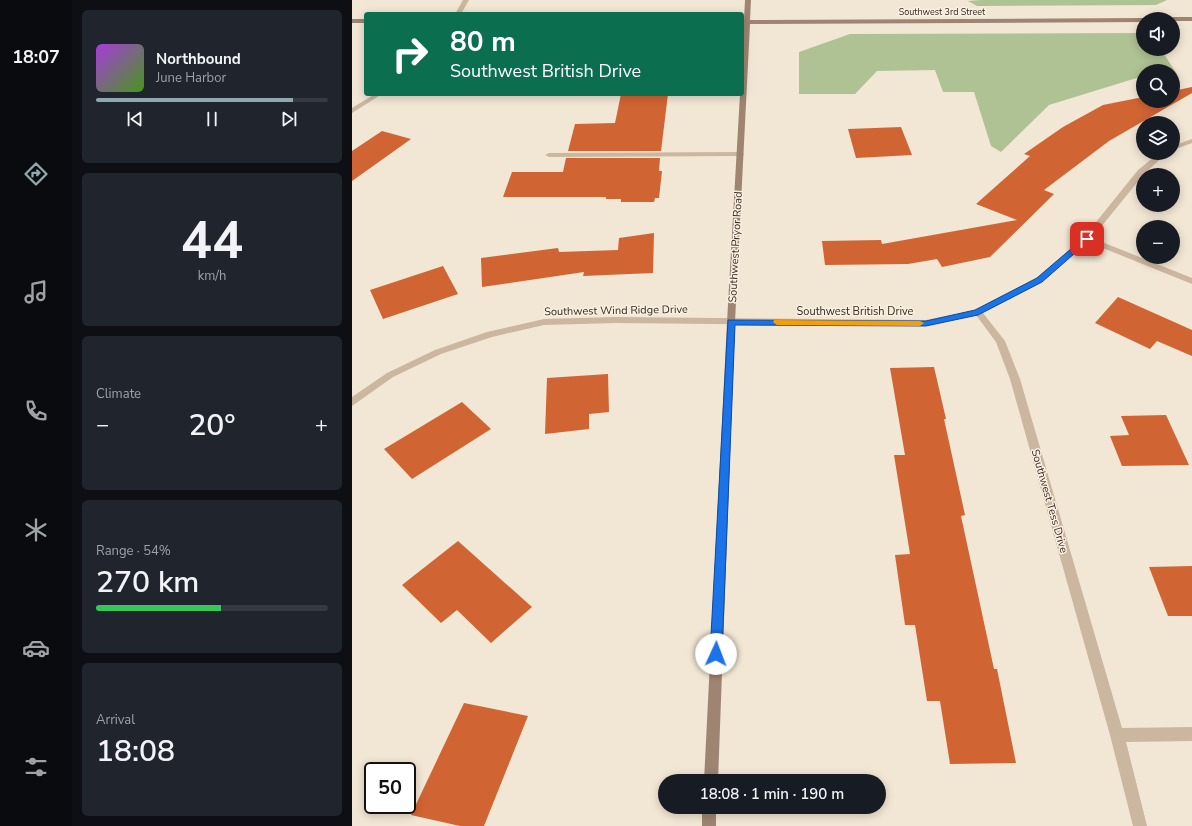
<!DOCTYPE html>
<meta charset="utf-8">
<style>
body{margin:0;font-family:"Nunito Sans",sans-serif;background:#20242c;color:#f1f3f6;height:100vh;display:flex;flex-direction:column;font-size:15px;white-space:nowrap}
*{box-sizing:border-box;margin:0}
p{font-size:13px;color:#9ea1a6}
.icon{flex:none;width:22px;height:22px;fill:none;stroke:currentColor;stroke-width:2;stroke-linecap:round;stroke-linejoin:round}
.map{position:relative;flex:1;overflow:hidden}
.panel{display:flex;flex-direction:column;gap:10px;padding:10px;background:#0d0f14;width:280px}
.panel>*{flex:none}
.hud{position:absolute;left:12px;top:12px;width:380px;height:84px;border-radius:4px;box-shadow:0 2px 10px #0003;background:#0b6e4f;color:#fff;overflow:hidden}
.fabs{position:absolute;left:784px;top:12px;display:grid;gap:8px}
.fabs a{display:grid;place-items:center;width:44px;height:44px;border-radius:50%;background:#171b24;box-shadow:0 2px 10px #0003;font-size:20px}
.speed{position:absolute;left:12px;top:762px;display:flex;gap:8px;font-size:20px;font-weight:700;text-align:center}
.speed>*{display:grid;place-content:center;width:52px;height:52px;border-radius:50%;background:#171b24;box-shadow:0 2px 10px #0003;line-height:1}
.speed .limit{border:2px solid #111;border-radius:6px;background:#fff;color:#111}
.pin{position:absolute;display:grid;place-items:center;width:34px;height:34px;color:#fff;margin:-17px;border-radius:8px;box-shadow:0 2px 6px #0006}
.me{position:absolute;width:44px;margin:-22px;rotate:2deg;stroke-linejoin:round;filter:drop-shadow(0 0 3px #0008)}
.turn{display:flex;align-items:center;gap:14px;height:84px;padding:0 20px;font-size:18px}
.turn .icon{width:52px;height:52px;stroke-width:2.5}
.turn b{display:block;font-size:28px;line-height:34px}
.big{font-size:30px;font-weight:600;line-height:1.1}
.panel .widget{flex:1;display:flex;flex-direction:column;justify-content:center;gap:6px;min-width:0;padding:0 14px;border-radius:6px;background:#20242c}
.panel .dial{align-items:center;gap:0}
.dial b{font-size:52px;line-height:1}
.song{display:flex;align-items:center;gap:12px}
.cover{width:48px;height:48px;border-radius:6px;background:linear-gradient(135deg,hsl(280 70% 55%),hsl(100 70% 35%))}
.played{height:4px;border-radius:2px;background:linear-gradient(90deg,#8ea9af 85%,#363941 85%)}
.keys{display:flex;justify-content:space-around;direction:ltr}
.heat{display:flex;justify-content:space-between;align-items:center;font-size:22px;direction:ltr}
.charge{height:6px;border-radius:3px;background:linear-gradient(90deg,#34c759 54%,#363941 0)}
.trip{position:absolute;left:306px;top:774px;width:228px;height:40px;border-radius:20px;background:#171b24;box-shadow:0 2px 10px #0003;font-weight:600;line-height:40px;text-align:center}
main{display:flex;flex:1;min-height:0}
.menu{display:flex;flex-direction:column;width:72px;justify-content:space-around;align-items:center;background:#090b0e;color:#9ea1a6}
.menu .icon{width:28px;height:28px}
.menu .active{color:#8ea9af}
.menu b{font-size:18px;color:#f1f3f6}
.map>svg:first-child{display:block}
</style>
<main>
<nav class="menu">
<b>18:07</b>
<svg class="icon active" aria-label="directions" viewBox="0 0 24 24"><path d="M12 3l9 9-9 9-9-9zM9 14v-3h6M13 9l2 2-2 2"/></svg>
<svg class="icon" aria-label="music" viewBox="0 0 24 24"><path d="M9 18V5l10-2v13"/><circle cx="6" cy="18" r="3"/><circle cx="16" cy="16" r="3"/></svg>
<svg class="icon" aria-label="phone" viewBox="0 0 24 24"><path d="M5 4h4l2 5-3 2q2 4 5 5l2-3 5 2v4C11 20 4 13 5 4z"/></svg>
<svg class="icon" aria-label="climate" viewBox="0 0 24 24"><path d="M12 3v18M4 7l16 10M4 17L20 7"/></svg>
<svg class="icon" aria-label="car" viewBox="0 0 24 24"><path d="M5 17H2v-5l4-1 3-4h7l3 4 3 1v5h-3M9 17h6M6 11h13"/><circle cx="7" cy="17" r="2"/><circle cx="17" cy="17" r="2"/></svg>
<svg class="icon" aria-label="filters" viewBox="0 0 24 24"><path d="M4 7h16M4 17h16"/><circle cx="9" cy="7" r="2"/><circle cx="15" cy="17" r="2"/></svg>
</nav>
<section class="panel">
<div class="widget">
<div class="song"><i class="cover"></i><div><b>Northbound</b><p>June Harbor</p></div></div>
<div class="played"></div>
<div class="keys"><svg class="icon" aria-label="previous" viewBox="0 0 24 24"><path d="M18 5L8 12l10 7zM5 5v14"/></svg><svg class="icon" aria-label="pause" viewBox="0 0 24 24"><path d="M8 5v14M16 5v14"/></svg><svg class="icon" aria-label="next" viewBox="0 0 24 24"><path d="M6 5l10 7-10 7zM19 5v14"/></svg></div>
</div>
<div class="widget dial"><b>44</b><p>km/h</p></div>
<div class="widget"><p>Climate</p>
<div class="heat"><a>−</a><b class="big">20°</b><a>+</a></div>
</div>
<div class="widget"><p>Range · 54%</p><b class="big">270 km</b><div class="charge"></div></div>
<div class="widget"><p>Arrival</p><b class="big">18:08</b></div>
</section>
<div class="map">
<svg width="840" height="826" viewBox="0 0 840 826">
<rect width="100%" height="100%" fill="#f2e6d4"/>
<!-- green -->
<path fill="#afc293" d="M 629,0 L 815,0 L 804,5 L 625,6 L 616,1 Z
M 791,33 L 791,49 L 815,49 L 810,51 L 825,74 L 821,74 L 821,71 L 791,71 L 791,76 L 697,105 L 649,152 L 639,146 L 622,92 L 591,92 L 583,70 L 525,71 L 503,94 L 447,94 L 447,52 L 498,34 Z"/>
<!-- building -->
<path fill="#d16433" d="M 840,87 L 840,93 L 757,141 L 692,190 L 702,194 L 638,257 L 590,267 L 585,259 L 556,264 L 473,265 L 470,241 L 529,240 L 530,244 L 665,220 L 624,204 L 678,156 L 672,154 L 711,127 L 751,105 L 791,97 L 791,101 L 821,101 L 821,91 Z
M 269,94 L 316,94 L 309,151 L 216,151 L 223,124 L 263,123 Z
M 549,127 L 560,155 L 504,158 L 496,129 Z
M 30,131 L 59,139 L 0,181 L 0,151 Z
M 214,158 L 308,158 L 307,171 L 310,171 L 307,198 L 303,198 L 302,202 L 269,202 L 269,199 L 254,199 L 254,197 L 151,197 L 160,172 L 211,172 Z
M 302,233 L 301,273 L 231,276 L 232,272 L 130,287 L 129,258 L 206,248 L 207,252 L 266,250 L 267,238 Z
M 91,266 L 106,294 L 31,319 L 18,290 Z
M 766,297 L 840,330 L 840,356 L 805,341 L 798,349 L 743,323 Z
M 582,367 L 594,419 L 592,419 L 613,515 L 609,516 L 642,669 L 645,669 L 664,763 L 598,764 L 588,701 L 575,701 L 563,625 L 553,625 L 543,555 L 558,554 L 542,455 L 553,455 L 538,368 Z
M 256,374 L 257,412 L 237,414 L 237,429 L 193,434 L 195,378 Z
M 110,402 L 139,429 L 60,479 L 32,449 Z
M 814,415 L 837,465 L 770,466 L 758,436 L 777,435 L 769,416 Z
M 106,541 L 180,607 L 139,643 L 105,610 L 89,623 L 50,585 Z
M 840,566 L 840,616 L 816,616 L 797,567 Z
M 112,703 L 176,716 L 132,826 L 108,826 L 59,815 Z"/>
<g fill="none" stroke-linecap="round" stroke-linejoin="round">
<!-- service -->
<path fill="#cbb69f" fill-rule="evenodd" d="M 388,152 L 392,154 L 391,156 L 197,157 L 193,155 L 197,153 Z"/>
<!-- minor -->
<path fill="#cbb69f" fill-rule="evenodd" d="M 111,0 L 117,0 L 109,14 L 103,14 Z
M 23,94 L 30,94 L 0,113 L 0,108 Z
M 840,139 L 840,143 L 821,150 L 821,146 Z
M 807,153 L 815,153 L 792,174 L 740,238 L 840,278 L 840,284 L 736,242 L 690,282 L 631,313 L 653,341 L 668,379 L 770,728 L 840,727 L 840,741 L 774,742 L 795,826 L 781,826 L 758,735 L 658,379 L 644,342 L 624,315 L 574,326 L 264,323 L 192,325 L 140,337 L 89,354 L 41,377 L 0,406 L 0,397 L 35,373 L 83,350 L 135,332 L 192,319 L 264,317 L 574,320 L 624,310 L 684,278 L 732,237 L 786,170 Z"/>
<!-- secondary -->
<path fill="#9e8471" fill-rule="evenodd" d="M 393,0 L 399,0 L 398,20 L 791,18 L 793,19 L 791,19 L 791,22 L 398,24 L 383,322 L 366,781 L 352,781 L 375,322 L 388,94 L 390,94 L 392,24 L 390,24 L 390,20 L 392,20 Z
M 821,17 L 840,17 L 840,21 L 821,21 L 821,19 L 818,19 Z
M 0,19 L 14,19 L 14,23 L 0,23 Z
M 350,807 L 364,807 L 364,826 L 350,826 Z"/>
</g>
<!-- route -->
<path fill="#1a73e8" stroke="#114b97" d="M 733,237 L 735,237 L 739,239 L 690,282 L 626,315 L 574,326 L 383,325 L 370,654 L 368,658 L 364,660 L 360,658 L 358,654 L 376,320 L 574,321 L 623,310 L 685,278 Z"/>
<!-- slow -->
<path fill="#f59e0b" d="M 422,320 L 568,321 L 572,323 L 568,326 L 425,325 L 421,322 Z"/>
<g text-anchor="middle" stroke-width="3" stroke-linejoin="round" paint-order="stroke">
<!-- far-street labels -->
<g font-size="9" fill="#342a23" stroke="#faf0e0">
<text x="590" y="15">Southwest 3rd Street</text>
</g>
<!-- street labels -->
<g font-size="11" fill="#342a23" stroke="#faf0e0">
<text transform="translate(383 247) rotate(-87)" y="4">Southwest Pryor Road</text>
<text transform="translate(264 310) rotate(-1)" y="4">Southwest Wind Ridge Drive</text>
<text x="503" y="315">Southwest British Drive</text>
<text transform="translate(698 501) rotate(74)" y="4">Southwest Tess Drive</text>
</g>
</g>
</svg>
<div class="fabs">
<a><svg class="icon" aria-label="sound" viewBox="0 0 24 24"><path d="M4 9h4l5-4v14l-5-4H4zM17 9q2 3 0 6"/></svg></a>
<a><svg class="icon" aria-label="search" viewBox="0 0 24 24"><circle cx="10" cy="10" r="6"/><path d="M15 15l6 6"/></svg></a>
<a><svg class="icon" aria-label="layers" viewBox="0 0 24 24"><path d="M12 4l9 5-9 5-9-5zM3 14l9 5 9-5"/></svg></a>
<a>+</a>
<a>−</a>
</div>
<div class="speed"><div class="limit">50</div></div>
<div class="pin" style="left:735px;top:239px;background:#d93025"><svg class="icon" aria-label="arrive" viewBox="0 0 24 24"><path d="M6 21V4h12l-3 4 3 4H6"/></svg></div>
<svg class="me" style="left:364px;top:654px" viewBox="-20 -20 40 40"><circle r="19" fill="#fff"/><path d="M0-13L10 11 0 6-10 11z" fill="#1a73e8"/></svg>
<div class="trip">18:08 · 1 min · 190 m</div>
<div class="hud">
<div class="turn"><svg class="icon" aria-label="right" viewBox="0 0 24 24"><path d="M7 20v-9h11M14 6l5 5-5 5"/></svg><div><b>80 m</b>Southwest British Drive</div></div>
</div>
</div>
</main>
